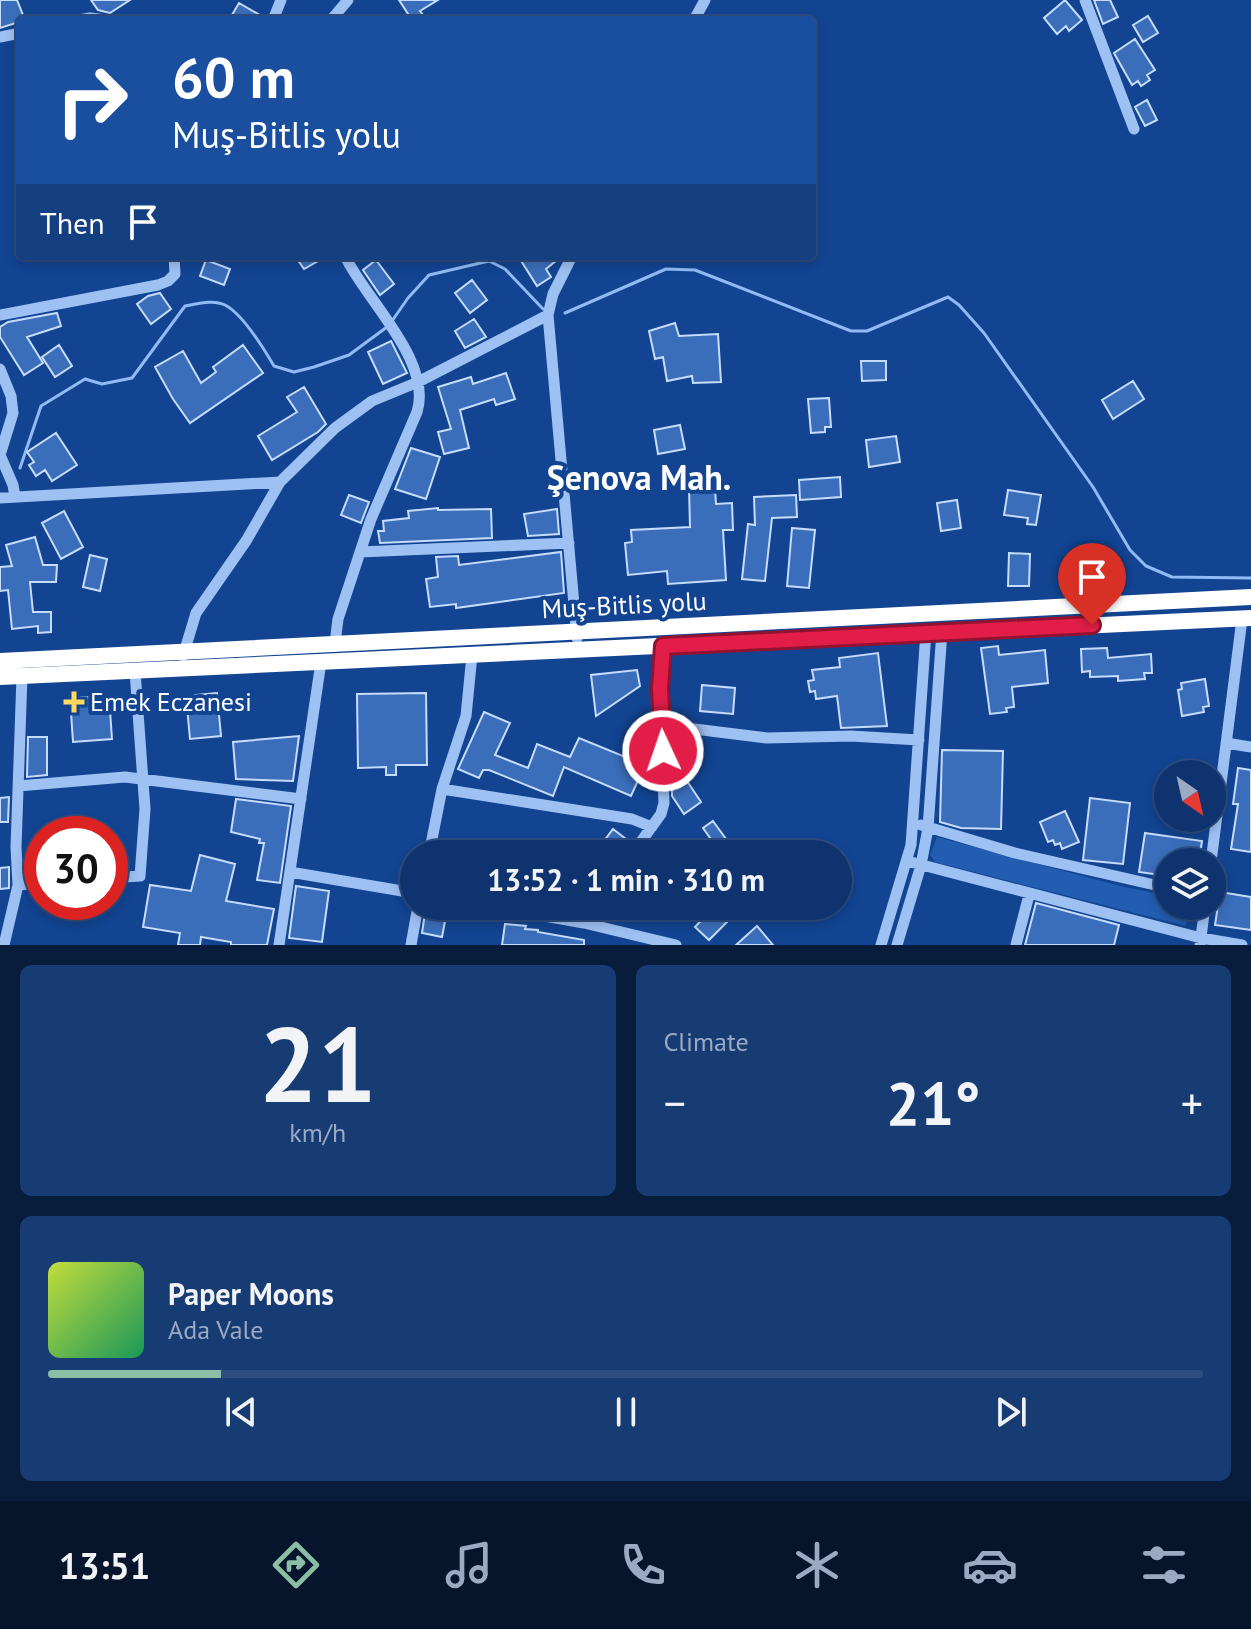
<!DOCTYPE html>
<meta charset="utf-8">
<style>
body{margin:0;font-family:"PT Sans",sans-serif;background:#173b73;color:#f1f3f6;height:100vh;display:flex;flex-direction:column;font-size:30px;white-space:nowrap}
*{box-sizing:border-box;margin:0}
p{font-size:26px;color:#9baac2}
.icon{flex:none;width:44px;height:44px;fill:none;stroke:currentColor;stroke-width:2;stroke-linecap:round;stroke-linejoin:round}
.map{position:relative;height:945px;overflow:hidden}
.side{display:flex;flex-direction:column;gap:20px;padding:20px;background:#081c3c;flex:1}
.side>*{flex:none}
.guide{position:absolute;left:16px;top:16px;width:800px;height:244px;border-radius:8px;box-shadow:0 4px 12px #0003,0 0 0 2px #2e4e81;background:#1a4fa0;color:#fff;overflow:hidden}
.needle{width:52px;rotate:146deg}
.fabs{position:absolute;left:1154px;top:760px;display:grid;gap:16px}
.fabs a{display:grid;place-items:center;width:72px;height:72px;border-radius:50%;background:#0e336e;box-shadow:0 4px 12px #0003,0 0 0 2px #2e4e81;font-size:40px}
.speed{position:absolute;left:24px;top:816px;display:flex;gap:16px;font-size:40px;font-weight:700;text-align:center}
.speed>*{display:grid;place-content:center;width:104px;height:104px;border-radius:50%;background:#0e336e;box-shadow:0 4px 12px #0003,0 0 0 2px #2e4e81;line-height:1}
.speed .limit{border:12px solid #d22;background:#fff;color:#111}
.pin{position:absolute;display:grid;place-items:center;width:68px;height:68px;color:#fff;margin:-82px -34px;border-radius:50% 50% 50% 0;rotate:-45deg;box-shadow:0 0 8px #0007}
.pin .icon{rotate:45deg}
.me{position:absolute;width:88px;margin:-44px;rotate:357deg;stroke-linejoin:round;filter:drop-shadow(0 0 6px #0008)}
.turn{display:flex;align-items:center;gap:28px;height:168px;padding:0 24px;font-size:36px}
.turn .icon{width:104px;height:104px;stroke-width:2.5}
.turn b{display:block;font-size:56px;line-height:68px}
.then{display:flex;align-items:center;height:76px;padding:0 24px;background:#0003;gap:16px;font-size:30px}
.big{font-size:60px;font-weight:700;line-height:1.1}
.side .widget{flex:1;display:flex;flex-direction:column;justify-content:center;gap:12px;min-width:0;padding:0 28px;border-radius:12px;background:#173b73}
.side .dial{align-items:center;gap:0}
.dial b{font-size:104px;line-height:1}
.song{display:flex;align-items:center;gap:24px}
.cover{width:96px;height:96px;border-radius:12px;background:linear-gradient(135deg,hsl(70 70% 55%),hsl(150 70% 35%))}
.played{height:8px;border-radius:4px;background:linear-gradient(90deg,#8abfa5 15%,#2e4e81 15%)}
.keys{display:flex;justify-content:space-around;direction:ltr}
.heat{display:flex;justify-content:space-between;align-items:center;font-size:44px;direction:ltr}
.side .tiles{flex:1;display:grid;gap:20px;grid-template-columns:1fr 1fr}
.widget:last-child{grid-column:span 2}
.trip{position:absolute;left:400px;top:840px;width:452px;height:80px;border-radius:40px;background:#0e336e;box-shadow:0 4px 12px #0003,0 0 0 2px #2e4e81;font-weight:700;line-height:80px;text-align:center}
.tab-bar{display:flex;height:128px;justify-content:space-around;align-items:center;background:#06142c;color:#9baac2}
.tab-bar .icon{width:56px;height:56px}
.tab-bar .active{color:#8abfa5}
.tab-bar b{font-size:36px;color:#f1f3f6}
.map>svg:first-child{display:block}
</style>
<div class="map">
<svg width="1251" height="945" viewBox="0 0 1251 945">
<rect width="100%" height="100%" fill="#124492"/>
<!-- green -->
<path fill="#235db2" d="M 937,837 L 1120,886 L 1168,896 L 1168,906 L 1189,906 L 1186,926 L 935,862 L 930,855 Z"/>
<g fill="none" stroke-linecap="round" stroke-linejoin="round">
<!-- stream -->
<path stroke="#90bbf6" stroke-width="3" d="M 565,313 L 666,269 L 695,270 L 851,331 L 867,331 L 948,297 L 959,305 L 984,333 L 1093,487 L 1130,550 L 1146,566 L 1172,577 L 1251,578
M 392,321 L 408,298 L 429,275 L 489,261 L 505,269 L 543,309
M 20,468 L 41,406 L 85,379 L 102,384 L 132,378 L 185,306 C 197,304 213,299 225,305 C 243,314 264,349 274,366 L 294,372 L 314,367 L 349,355 L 387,327"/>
</g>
<!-- building -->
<path fill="#3a6ebb" stroke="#c6dcfd" stroke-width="2" d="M 0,0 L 17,0 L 25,20 L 0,28 Z
M 91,0 L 130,0 L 110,13 L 98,10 Z
M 399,0 L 438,0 L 420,11 L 423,15 L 415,20 L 412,20 Z
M 1065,0 L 1082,20 L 1069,31 L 1066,26 L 1057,34 L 1044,18 Z
M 1094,0 L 1110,0 L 1118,17 L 1103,24 Z
M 239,3 L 265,18 L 265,20 L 229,20 Z
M 1148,16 L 1158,33 L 1143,42 L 1133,25 Z
M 1135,39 L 1155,70 L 1147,75 L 1150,80 L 1141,86 L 1138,81 L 1132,85 L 1114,53 Z
M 1147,100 L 1157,120 L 1145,126 L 1135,107 Z
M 295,256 L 327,256 L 304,269 Z
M 518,256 L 562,256 L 546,269 L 551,277 L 537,286 Z
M 206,260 L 230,269 L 224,285 L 200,276 Z
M 376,260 L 394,284 L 380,295 L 363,270 Z
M 472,280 L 487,300 L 470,313 L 455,293 Z
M 160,293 L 171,309 L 151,324 L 137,304 L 148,296 Z
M 57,313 L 61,326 L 27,337 L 43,363 L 24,375 L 0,337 L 0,327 L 8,322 Z
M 474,319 L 486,337 L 465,348 L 455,331 Z
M 675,323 L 679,336 L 718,334 L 721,382 L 693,383 L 692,376 L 667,381 L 663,357 L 655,359 L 649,331 Z
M 391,341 L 407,373 L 383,384 L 368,352 Z
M 59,345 L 72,366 L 55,377 L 42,357 Z
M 243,345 L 263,373 L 190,423 L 173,399 L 155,367 L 183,351 L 201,383 L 216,372 L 213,367 Z
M 861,361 L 886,361 L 886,380 L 862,381 Z
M 506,373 L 515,399 L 496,405 L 494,399 L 460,410 L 469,448 L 444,454 L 438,432 L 451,429 L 438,387 L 471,377 L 473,384 Z
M 1133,381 L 1144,399 L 1113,419 L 1102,400 Z
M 304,387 L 326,424 L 318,432 L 272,460 L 258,436 L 297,412 L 287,397 Z
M 829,398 L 831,427 L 825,427 L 825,432 L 811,433 L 808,399 Z
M 680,425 L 685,449 L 658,454 L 654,430 Z
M 56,433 L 77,465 L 52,481 L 45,470 L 36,476 L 29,465 L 34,462 L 27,452 Z
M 896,436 L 900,462 L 869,467 L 866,440 Z
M 411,448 L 440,457 L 426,499 L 395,489 Z
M 840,477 L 841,497 L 800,500 L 799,480 Z
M 715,487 L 716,504 L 732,503 L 733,530 L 723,530 L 726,580 L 668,584 L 667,571 L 628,575 L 625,543 L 632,542 L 631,530 L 690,527 L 689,488 Z
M 1008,490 L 1041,495 L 1036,525 L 1027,524 L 1028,518 L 1004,515 Z
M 349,495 L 369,502 L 361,523 L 341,515 Z
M 796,495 L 797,517 L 772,518 L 765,581 L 742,579 L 748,524 L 755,525 L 754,497 Z
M 957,500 L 961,528 L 941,531 L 937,503 Z
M 438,508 L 438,510 L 491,509 L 492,538 L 380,543 L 378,531 L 384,531 L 383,521 L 409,518 L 408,511 Z
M 557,509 L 559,534 L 528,536 L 524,514 Z
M 64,511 L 83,547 L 61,559 L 42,523 Z
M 792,528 L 815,530 L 809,588 L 787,586 Z
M 35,537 L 43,565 L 57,565 L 56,582 L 30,582 L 33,612 L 51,612 L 51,632 L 38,633 L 38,626 L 12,629 L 8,590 L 0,591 L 0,567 L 12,566 L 6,545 Z
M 561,552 L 564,593 L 456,608 L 456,604 L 430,607 L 426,579 L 438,577 L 436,557 L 458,556 L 459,565 Z
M 1009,553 L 1030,554 L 1029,586 L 1008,586 Z
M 90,555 L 107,559 L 100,591 L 83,587 Z
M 998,646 L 999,655 L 1045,650 L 1048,683 L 1012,687 L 1014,707 L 1006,708 L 1007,712 L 990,714 L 981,648 Z
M 1107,648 L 1108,658 L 1151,654 L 1152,673 L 1144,673 L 1145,679 L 1118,681 L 1118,676 L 1090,677 L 1090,671 L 1082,672 L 1081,649 Z
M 878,653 L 887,726 L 841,728 L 837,696 L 816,699 L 815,691 L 810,692 L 808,681 L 814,680 L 812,670 L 840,667 L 839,658 Z
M 637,670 L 640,686 L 596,716 L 591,675 Z
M 1205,679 L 1209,706 L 1203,707 L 1204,712 L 1182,716 L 1178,690 L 1182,689 L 1181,683 Z
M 702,685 L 735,688 L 733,714 L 700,711 Z
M 217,693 L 221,736 L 190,739 L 186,696 Z
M 426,693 L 427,765 L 396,765 L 396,775 L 386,775 L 386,767 L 358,768 L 357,694 Z
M 109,696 L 112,739 L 73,742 L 70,698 Z
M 484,712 L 510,723 L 495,755 L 528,768 L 537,744 L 570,757 L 579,738 L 645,765 L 631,796 L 564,767 L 553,796 L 489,770 L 483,770 L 479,778 L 458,769 Z
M 299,736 L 293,781 L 236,779 L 233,742 Z
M 28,737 L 47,737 L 47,775 L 27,777 Z
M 942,750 L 1003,751 L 1001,829 L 961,828 L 940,822 Z
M 1238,768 L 1251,770 L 1251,852 L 1231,849 L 1238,804 L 1233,804 Z
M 685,778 L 701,802 L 684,814 L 672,796 L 672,787 Z
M 9,797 L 8,822 L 0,822 L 0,798 Z
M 1090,798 L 1130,803 L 1123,864 L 1083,860 Z
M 236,799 L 291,806 L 280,883 L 257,880 L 264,843 L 259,843 L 260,839 L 231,832 Z
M 1065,811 L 1079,842 L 1062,849 L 1060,843 L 1055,845 L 1053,840 L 1048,842 L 1040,822 Z
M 713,821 L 726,839 L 716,846 L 703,828 Z
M 613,829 L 630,842 L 624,854 L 613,854 L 601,845 Z
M 1145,833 L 1202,841 L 1199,862 L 1168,862 L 1168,876 L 1139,872 Z
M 200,855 L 235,864 L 226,901 L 274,909 L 267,945 L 231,945 L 231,942 L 201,937 L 200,945 L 178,945 L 180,933 L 143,927 L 150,885 L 191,891 Z
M 25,856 L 42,856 L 42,875 L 26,876 Z
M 9,867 L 9,888 L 0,889 L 0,868 Z
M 296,886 L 329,891 L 322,942 L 289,938 Z
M 1220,892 L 1251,897 L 1251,930 L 1215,925 Z
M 1036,903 L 1119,925 L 1114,945 L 1025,945 Z
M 426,906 L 447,911 L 442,937 L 422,933 Z
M 608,906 L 635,906 L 628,918 Z
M 714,907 L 728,921 L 709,940 L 695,927 Z
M 505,924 L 526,926 L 525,929 L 538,930 L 538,932 L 584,940 L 584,945 L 502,945 Z
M 757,926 L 773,945 L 736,945 Z"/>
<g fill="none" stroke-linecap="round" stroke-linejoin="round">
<!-- minor -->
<path stroke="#9ec1f3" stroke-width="11" d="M 1085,0 L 1134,129
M 79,20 L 90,18 L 106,20
M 273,20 L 281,0
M 331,20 L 348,0
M 694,20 L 705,0
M 0,37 L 20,33
M 0,315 L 158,285 L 168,281 L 175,274 L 174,256
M 548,315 L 577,638
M 0,369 L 11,396 L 13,413 L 0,455 L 13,485 L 15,497
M 0,498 L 280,482
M 360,552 L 569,543
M 335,643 L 338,619 L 371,519 L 417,412 C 433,361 365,299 345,256
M 183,656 L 196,613 L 246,541 L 280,482 L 335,428 L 372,401 L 418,382 L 548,315 L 553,294 L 572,256
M 662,725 L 767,738 L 851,736 L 919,740
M 1226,743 L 1251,747
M 18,786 L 125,777 L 301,799
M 442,789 L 632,819 L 652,827
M 921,825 L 1015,853 L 1168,888
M 429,854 L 442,789 L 466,716 L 472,655
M 632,854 L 661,814 L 664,803 L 660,688 L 663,646
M 907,861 L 1201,938 L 1242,945
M 1211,862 L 1242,619
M 290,872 L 414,893
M 110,878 L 140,876 L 145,809 L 135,671
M 18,885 L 42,883
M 488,906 L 584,923 L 676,945
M 584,923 L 595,906
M 4,945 L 18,885 L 16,847 L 22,676
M 279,945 L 321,662
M 411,945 L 418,906
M 881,945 L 911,845 L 926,632
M 897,945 L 921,865 L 928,828 L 942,631
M 1016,945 L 1029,895
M 1200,945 L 1205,906"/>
<!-- highway -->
<path stroke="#fff" stroke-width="16" d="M 0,661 L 1251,597
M 0,677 L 1251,618"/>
</g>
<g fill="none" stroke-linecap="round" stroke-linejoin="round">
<!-- route casing -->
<g stroke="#92132f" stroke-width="20">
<path id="route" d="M 663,751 L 660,688 L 663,646 L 1092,625"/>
</g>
<!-- route -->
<use href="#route" stroke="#e11d48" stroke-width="14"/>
</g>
<!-- markers -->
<path fill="#ffd860" stroke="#124492" stroke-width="3" d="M70 690h8v8h8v8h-8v8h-8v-8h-8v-8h8z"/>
<g text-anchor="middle" stroke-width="8" stroke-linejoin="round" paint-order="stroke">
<!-- street labels -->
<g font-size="26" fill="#fff" stroke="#124492">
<text transform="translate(624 605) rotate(-3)" y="9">Muş-Bitlis yolu</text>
</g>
<!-- poi labels -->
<g font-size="26" fill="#fff" stroke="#124492" text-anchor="start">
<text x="90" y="711">Emek Eczanesi</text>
</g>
<!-- district labels -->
<g font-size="34" font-weight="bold" fill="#fff" stroke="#124492">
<text x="639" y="490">Şenova Mah.</text>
</g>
</g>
</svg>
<div class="fabs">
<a><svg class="needle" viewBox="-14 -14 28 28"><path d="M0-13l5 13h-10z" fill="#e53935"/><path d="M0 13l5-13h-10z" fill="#9baac2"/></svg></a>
<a><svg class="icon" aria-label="layers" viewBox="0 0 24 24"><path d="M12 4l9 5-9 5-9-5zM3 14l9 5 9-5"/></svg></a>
</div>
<div class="speed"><div class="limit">30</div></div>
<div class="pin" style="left:1092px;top:625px;background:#d93025"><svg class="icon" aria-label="arrive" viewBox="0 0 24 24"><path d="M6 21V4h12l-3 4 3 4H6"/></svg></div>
<svg class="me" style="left:663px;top:751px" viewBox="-20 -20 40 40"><circle r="17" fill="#e11d48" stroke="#fff" stroke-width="3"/><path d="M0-11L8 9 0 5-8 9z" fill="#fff"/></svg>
<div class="trip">13:52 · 1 min · 310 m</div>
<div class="guide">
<div class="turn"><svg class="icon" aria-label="right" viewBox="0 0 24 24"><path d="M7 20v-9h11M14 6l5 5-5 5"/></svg><div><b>60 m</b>Muş-Bitlis yolu</div></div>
<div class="then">Then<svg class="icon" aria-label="arrive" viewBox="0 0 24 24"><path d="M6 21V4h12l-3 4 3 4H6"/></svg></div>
</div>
</div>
<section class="side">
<div class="tiles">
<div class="widget dial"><b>21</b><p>km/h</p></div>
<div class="widget"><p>Climate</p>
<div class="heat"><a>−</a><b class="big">21°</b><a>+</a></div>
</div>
<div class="widget">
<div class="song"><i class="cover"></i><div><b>Paper Moons</b><p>Ada Vale</p></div></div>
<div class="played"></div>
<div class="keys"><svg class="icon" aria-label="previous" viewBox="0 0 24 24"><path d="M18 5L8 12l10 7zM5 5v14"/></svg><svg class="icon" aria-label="pause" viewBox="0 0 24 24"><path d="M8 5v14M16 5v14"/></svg><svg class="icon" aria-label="next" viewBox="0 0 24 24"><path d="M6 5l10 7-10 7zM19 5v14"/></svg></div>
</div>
</div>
</section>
<nav class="tab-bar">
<b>13:51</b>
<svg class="icon active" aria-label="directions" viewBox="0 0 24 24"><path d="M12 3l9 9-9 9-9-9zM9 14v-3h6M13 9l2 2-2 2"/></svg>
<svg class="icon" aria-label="music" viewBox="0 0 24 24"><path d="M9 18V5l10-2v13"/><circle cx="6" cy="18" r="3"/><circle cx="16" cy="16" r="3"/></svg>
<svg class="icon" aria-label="phone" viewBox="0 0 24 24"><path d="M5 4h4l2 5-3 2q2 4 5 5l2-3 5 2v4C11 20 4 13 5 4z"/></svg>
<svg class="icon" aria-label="climate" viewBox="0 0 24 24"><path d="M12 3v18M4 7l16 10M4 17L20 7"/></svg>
<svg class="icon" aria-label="car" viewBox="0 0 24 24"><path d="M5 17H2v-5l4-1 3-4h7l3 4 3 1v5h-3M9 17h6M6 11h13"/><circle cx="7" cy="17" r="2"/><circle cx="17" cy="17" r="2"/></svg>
<svg class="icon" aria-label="filters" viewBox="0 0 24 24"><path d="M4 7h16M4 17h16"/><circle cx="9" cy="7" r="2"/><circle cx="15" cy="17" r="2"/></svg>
</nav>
